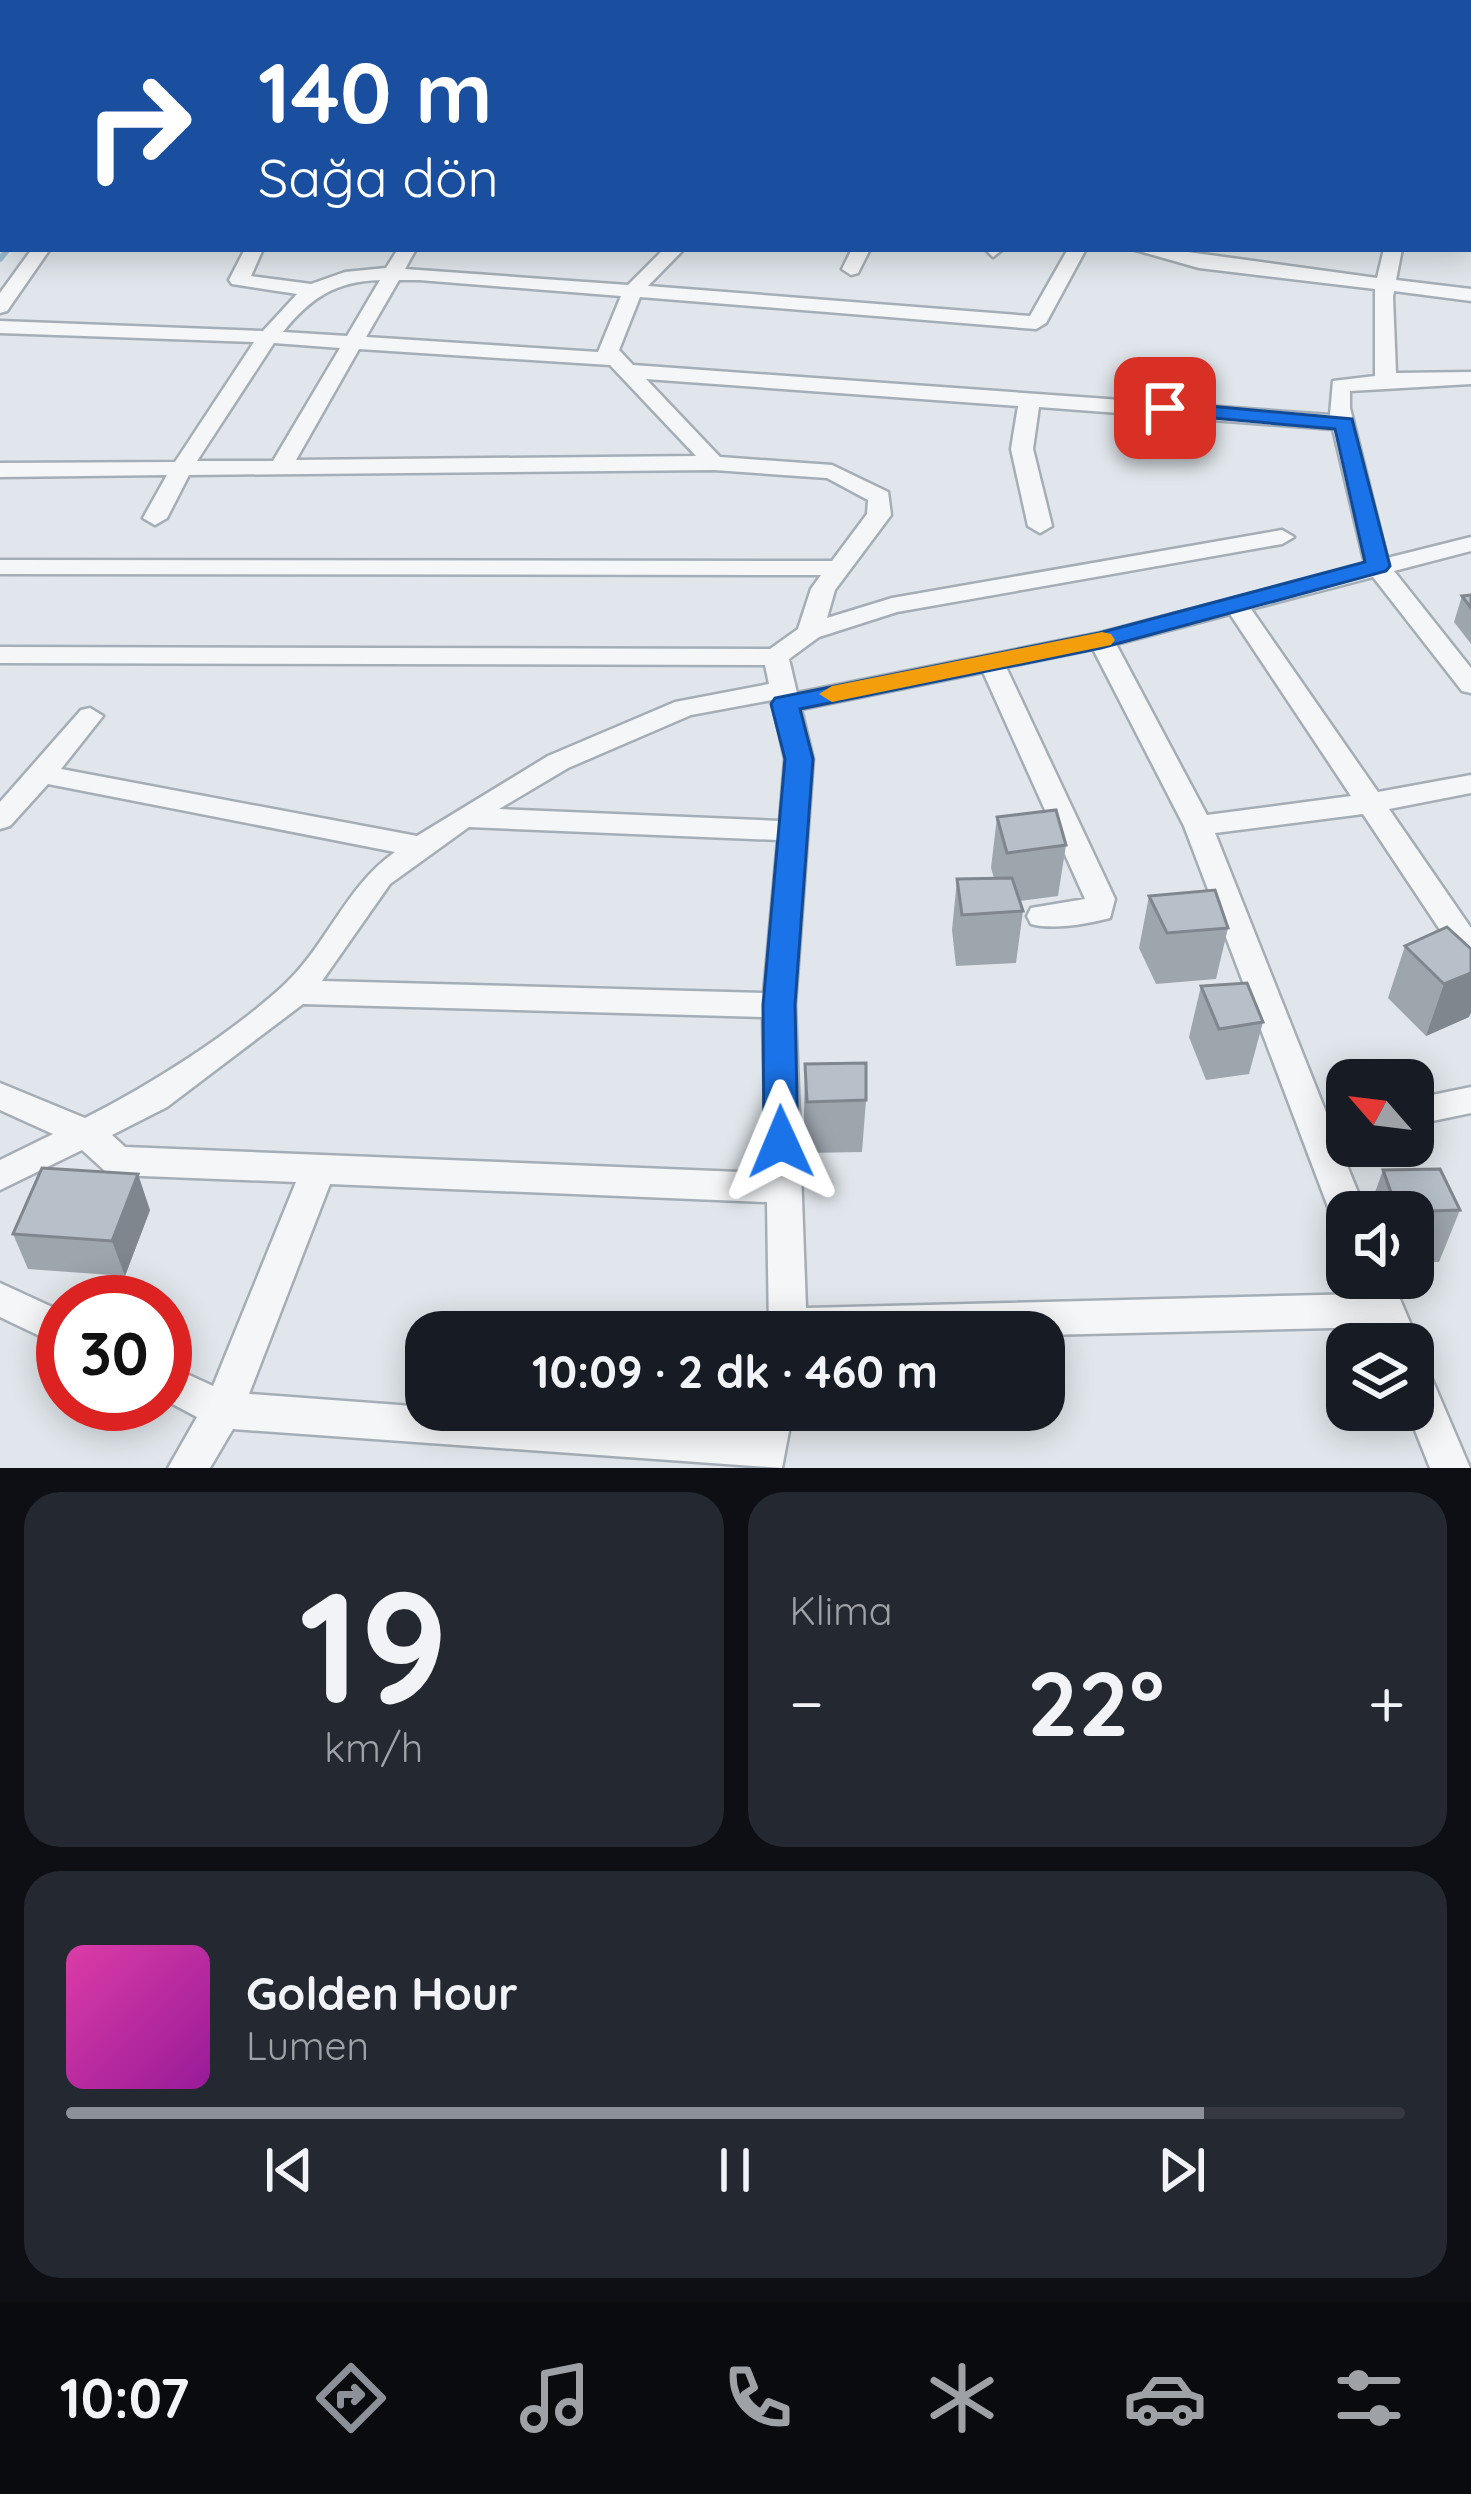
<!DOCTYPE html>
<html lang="tr">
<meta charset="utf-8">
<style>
body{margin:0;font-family:Quicksand,sans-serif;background:#242831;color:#f1f3f6;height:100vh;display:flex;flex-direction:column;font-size:45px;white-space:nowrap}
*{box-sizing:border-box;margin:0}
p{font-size:39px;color:#9ea1a6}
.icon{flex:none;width:66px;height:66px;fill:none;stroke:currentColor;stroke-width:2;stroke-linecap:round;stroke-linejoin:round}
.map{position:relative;height:1468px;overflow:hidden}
.drawer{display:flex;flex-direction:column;gap:24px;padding:24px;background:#0d0f14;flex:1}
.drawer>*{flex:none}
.top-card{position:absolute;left:0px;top:0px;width:1473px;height:252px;box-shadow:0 6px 30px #0003;background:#1a4fa0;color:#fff;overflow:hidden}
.needle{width:78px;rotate:298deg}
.buttons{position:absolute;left:1326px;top:1059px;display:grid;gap:24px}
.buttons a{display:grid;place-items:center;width:108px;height:108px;border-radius:24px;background:#171b24;box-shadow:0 6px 30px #0003;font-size:60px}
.speed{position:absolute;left:36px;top:1275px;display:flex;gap:24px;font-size:60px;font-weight:700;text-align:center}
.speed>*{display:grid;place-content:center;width:156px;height:156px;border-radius:50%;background:#171b24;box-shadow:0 6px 30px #0003;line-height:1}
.speed .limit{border:18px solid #d22;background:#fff;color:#111}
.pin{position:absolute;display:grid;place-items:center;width:102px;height:102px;color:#fff;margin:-51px;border-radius:24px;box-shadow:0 6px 18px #0006}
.me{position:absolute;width:132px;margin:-66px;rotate:359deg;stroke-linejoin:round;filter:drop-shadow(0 0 9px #0008)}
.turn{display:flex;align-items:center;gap:42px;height:252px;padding:0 60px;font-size:54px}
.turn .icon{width:156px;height:156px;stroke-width:2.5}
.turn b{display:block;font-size:84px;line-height:102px}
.big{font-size:90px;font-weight:700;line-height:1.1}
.drawer .tile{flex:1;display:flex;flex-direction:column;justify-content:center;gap:18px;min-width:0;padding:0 42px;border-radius:36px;background:#242831}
.drawer .dial{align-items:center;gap:0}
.dial b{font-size:156px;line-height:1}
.song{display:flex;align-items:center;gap:36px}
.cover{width:144px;height:144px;border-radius:18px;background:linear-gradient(135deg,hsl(320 70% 55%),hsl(300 70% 35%))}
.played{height:12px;border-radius:6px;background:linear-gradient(90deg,#8c9099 85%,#363941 85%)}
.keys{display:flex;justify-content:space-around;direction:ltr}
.heat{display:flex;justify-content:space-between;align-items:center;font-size:66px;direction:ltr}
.drawer .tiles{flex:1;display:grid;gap:24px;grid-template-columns:1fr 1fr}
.tile:last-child{grid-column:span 2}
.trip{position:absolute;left:405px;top:1311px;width:660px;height:120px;border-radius:36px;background:#171b24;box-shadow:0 6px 30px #0003;font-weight:700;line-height:120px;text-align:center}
.tabs{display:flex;height:192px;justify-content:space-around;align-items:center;background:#090b0e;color:#9ea1a6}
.tabs .icon{width:84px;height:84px}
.tabs .active{color:#8c9099}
.tabs b{font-size:54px;color:#f1f3f6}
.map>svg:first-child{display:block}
</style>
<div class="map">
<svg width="1471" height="1468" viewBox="0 0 1471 1468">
<rect width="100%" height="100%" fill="#e0e6eb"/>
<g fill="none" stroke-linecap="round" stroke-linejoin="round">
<!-- stream -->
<path stroke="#98bbce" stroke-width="6" d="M 0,259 L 8,249"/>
<!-- minor casing -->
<g stroke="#a5aeb6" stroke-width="5">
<path id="minor" d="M 1021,0 L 1035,0 L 1037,3 L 1023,3 Z
M 1344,0 L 1358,0 L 1360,3 L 1346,3 Z
M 1470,55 L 1471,55 L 1471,65 L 1470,65 Z
M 1470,77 L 1471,77 L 1471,87 L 1470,87 Z
M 1470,106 L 1471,106 L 1471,117 L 1470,117 Z
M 1470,151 L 1471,151 L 1471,161 L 1470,161 Z
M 3,232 L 3,246 L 0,247 L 0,233 Z
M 32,249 L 50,249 L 7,311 L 0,313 L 0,293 Z
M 245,249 L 263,249 L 251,276 L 311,284 L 345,272 L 386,268 L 398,249 L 416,249 L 405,269 L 628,285 L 664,249 L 684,249 L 648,286 L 1030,316 L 1068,249 L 1086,249 L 1046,323 L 1036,329 L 640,297 L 619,350 L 633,365 L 1330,415 L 1333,381 L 1375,376 L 1375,289 L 1199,268 L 1132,249 L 1166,249 L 1377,278 L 1384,249 L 1402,249 L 1396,280 L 1471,289 L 1471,301 L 1394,291 L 1393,297 L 1396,373 L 1471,372 L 1471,384 L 1350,391 L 1350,408 L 1387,558 L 1471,537 L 1471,551 L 1394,571 L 1471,668 L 1471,693 L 1462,691 L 1373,577 L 1251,609 L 1378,792 L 1471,775 L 1471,793 L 1389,809 L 1471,928 L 1471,963 L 1460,960 L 1363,814 L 1215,833 L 1327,1115 L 1347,1111 L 1347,1139 L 1337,1141 L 1366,1212 L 1347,1212 L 1347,1226 L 1336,1222 L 1330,1212 L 1184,826 L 1093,649 L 1006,667 L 1115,899 L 1110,918 C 1087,924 1054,930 1031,924 L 1027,916 L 1031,908 L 1085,899 L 983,672 L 801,709 L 813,759 L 795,1005 L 806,1308 L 1361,1294 L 1355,1278 L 1391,1278 L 1419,1344 L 1413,1356 L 1413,1344 L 1381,1344 L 1374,1327 L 1044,1335 L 769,1332 L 767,1202 L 330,1184 L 249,1394 L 751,1431 L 755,1410 L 793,1410 L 782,1468 L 233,1429 L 210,1468 L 168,1468 L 197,1417 L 165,1400 L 165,1364 L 213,1386 L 296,1182 L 117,1175 L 105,1171 L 82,1150 L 0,1190 L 0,1160 L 53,1134 L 0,1110 L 0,1083 L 85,1118 C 149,1086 231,1034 284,985 C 327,945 346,886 395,852 L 48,784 L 10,826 L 0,829 L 0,802 L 81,710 L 90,708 L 103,716 L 61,769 L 417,836 L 548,756 L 675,702 L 769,684 L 765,665 L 0,663 L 0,647 L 770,649 L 798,629 L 811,589 L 821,575 L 0,574 L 0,560 L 832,561 L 867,514 L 868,500 L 827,478 L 714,470 L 189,475 L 167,518 L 155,525 L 143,518 L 167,475 L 0,477 L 0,463 L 175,462 L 254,342 L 0,333 L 0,321 L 263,331 L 297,294 L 232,284 L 229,280 ZM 380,280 L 347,336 L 283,332 C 310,298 336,281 380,280 ZM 399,280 L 419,280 L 621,296 L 598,352 L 366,337 ZM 274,343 L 340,348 L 273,461 L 197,461 ZM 359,349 L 610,365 L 696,456 L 296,460 ZM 646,379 L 1018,406 L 1011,449 L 1028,526 L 1040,533 L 1052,526 L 1033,449 L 1039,407 L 1333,429 L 1365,564 L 1100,633 L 797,693 L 789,659 L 819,637 L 897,612 L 1282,544 L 1294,537 L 1282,530 L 892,598 L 827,618 L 835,590 L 891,515 L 888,492 L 832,465 L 720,457 ZM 1230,614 L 1351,796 L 1207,815 L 1116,644 ZM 772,700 L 785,759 L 780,821 L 499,809 L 568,768 L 691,715 ZM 469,827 L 778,840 L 764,993 L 322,981 L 390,884 ZM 303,1004 L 763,1017 L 766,1173 L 125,1147 L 112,1135 L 167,1107 Z
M 852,249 L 870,249 L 858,273 L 851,275 L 842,269 Z
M 985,249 L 1003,249 L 993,257 Z
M 1471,1087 L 1471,1113 L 1413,1125 L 1413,1099 Z
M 0,1283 L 63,1312 L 63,1347 L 0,1317 Z
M 1413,1360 L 1426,1365 L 1470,1468 L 1430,1468 L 1407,1410 L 1413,1410 Z"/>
</g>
<!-- tertiary casing -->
<g stroke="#a5aeb6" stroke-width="5">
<path id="tertiary" d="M 888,0 L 908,0 L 910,3 L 890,3 Z"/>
</g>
<!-- primary casing -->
<g stroke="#9facb8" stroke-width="4">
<path id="primary" d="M 0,83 L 3,83 L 3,97 L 0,97 Z
M 1470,212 L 1471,212 L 1471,228 L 1470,228 Z"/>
</g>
<!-- minor -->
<use href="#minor" fill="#f4f6f8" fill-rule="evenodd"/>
<!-- tertiary -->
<use href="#tertiary" fill="#f4f6f8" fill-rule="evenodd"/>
<!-- primary -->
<use href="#primary" fill="#fff" fill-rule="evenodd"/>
</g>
<!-- wall -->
<path fill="#9da5ad" d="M 1471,595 L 1471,644 L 1454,622 L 1462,596 Z
M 997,817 L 1066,845 L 1058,896 L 1020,901 L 1023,911 L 1016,963 L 956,966 L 952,930 L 957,879 L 994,878 L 991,868 Z
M 1149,896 L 1228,928 L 1216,979 L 1156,984 L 1139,948 Z
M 1447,927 L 1469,1017 L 1426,1036 L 1388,998 L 1405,946 Z
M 1201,986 L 1263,1022 L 1249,1074 L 1206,1080 L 1189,1037 Z
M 805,1064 L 866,1100 L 862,1152 L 805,1153 L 804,1116 Z
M 1383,1170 L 1460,1210 L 1439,1262 L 1413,1262 L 1413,1212 L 1368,1212 Z
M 150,1210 L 125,1276 L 28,1269 L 13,1234 Z"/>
<!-- shaded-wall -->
<path fill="#80868d" d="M 1471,973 L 1471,1013 L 1469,1017 L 1426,1036 L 1444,984 Z
M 138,1174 L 150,1210 L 125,1276 L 112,1241 Z"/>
<!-- building -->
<path fill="#b7c0c9" stroke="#80868d" stroke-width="3" d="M 1471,595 L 1471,608 L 1462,596 Z
M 1056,810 L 1066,845 L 1007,853 L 997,817 Z
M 1012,878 L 1023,911 L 962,915 L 957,879 Z
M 1215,890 L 1228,928 L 1167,933 L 1149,896 Z
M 1447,927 L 1471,949 L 1471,973 L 1444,984 L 1405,946 Z
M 1247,983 L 1263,1022 L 1219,1029 L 1201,986 Z
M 866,1063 L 866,1100 L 807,1102 L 805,1064 Z
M 42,1168 L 138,1174 L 112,1241 L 13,1234 Z
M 1440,1169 L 1460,1210 L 1398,1212 L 1383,1170 Z"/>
<!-- route -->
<path fill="#1a73e8" stroke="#114b97" stroke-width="3" d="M 1165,402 L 1352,419 L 1390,566 L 1386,571 L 1101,648 L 800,709 L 813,759 L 795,1005 L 798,1142 L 793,1152 L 781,1156 L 769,1152 L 764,1142 L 763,1005 L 785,759 L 771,704 L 775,698 L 1099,633 L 1365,562 L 1335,429 L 1157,413 L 1154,408 Z"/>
<!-- slow -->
<path fill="#f59e0b" d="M 1102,632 L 1111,634 L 1115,640 L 1111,645 L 832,702 L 819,694 L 832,686 Z"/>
</svg>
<div class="buttons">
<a><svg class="needle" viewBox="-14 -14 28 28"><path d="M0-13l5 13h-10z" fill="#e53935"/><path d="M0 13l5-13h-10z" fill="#9ea1a6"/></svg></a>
<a><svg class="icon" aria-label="sound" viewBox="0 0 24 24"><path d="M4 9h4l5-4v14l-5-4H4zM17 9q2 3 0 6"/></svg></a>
<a><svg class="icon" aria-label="layers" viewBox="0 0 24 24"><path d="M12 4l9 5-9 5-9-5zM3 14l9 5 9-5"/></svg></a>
</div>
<div class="speed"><div class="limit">30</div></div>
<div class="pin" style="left:1165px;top:408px;background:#d93025"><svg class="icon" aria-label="arrive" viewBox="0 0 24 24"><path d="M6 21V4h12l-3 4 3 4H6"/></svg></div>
<svg class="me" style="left:781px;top:1142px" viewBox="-20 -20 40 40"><path d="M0-17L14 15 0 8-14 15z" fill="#1a73e8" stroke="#fff" stroke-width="4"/></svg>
<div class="trip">10:09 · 2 dk · 460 m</div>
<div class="top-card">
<div class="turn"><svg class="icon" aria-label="right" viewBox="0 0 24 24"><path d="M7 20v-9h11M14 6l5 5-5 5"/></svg><div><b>140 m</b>Sağa dön</div></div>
</div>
</div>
<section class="drawer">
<div class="tiles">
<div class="tile dial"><b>19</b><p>km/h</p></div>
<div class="tile"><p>Klima</p>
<div class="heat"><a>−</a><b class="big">22°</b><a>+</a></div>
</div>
<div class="tile">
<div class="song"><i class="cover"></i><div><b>Golden Hour</b><p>Lumen</p></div></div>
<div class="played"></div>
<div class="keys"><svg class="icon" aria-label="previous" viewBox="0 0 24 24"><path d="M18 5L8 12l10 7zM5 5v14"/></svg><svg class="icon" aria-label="pause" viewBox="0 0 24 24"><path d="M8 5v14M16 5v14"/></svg><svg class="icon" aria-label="next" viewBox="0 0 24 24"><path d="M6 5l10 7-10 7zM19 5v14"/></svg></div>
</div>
</div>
</section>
<nav class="tabs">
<b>10:07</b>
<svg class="icon active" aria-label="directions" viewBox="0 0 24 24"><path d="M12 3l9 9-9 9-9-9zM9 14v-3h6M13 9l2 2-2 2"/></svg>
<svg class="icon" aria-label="music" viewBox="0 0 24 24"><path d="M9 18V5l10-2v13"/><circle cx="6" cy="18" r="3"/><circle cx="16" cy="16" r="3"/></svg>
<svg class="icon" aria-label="phone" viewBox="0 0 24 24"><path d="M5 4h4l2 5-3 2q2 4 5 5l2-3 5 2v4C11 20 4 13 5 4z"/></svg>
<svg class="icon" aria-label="climate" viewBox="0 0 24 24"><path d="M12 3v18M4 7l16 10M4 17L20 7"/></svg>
<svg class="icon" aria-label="car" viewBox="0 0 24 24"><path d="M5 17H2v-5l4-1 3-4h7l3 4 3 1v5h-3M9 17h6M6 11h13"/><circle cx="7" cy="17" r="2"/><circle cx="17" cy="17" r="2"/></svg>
<svg class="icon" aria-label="filters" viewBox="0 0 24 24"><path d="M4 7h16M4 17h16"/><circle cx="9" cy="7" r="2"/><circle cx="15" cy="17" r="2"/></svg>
</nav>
